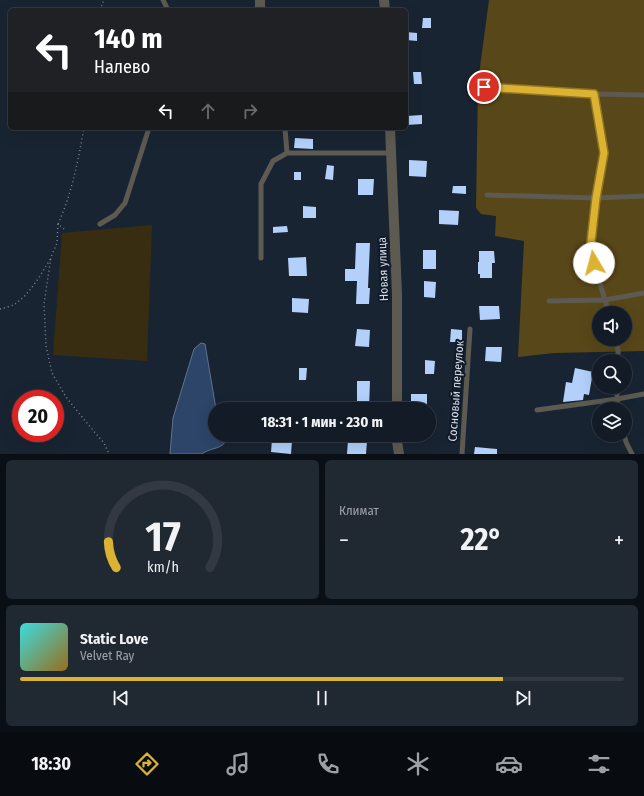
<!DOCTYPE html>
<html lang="ru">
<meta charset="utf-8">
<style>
body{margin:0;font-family:"Fira Sans Condensed",sans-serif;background:#202832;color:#f1f3f6;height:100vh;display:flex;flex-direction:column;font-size:15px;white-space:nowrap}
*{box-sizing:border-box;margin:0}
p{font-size:13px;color:#9da1a7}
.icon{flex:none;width:22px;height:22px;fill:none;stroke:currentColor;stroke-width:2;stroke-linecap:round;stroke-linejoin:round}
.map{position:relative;height:454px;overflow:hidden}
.details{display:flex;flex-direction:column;gap:6px;padding:6px;background:#0a0f15;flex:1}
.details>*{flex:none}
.top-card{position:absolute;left:8px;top:8px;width:400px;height:122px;border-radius:6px;box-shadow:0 4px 16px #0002,0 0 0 1px #323943;background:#202124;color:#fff;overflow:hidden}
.tools{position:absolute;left:592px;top:306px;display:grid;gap:8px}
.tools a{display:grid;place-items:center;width:40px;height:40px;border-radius:50%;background:#131b26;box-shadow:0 4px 16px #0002,0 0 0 1px #323943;font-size:20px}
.speed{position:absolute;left:12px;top:390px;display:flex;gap:8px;font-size:20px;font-weight:700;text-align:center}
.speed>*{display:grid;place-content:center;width:52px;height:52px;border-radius:50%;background:#131b26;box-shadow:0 4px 16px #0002,0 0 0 1px #323943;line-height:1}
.speed .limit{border:6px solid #d22;background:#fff;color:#111}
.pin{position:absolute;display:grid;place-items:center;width:34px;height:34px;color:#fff;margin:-17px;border:2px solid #fff;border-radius:50%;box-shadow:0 1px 4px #0007}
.me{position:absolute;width:44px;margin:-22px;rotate:352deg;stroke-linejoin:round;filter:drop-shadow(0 0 3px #0008)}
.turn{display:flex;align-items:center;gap:14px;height:84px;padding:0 20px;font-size:18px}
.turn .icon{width:52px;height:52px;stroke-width:2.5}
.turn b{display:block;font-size:28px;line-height:34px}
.lanes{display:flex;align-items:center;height:38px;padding:0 20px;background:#0003;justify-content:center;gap:20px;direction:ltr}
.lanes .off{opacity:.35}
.big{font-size:30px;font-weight:700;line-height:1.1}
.details .tile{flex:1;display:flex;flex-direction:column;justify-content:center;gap:6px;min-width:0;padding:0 14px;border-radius:6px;background:#202832}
.details .dial{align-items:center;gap:0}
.dial svg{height:104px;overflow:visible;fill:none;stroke:#323943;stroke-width:7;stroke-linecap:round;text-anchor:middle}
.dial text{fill:#f1f3f6;stroke:none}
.song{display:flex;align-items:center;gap:12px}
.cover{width:48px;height:48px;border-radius:6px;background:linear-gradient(135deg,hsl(180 70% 55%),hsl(40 70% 35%))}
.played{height:4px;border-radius:2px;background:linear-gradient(90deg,#dcb233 80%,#323943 80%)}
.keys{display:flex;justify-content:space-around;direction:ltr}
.heat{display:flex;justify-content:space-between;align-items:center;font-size:22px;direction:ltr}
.details .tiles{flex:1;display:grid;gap:6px;grid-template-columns:1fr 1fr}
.tile:last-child{grid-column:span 2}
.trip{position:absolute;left:208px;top:402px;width:228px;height:40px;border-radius:20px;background:#131b26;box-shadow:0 4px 16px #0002,0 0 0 1px #323943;font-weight:700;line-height:40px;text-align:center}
.tabs{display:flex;height:64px;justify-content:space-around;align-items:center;background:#080b0f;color:#9da1a7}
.tabs .icon{width:28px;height:28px}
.tabs .selected{color:#dcb233}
.tabs b{font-size:18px;color:#f1f3f6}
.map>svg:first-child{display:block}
</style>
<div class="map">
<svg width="644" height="454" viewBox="0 0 644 454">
<rect width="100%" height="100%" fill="#192432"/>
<!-- green -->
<path fill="#382d11" d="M 152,225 L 147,361 L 53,355 L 62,233 Z"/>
<!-- forest -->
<path fill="#584718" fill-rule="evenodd" d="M 489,0 L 644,0 L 644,351 L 554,353 L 518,357 L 524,241 L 495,236 L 496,216 L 481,214 L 476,208 L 478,82 ZM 599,313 L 625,313 L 625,339 L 599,339 Z"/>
<!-- water -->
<path fill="#2c4568" stroke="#5f738e" d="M 201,343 L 205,344 L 216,409 L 215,409 L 215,435 L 226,435 C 227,448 216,447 207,451 C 205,452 203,453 202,454 C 196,454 177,454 170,454 L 173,418 L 194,349 Z"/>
<!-- building -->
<path fill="#b2d0fa" d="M 423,18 L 431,18 L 431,28 L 422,28 Z
M 406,32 L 417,33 L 417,41 L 406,40 Z
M 413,72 L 421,72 L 422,84 L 414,84 Z
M 422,115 L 422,124 L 406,125 L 406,116 Z
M 295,138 L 313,139 L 313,149 L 294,148 Z
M 409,160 L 427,161 L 426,177 L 409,176 Z
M 327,165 L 334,166 L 333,180 L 325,179 Z
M 294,172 L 301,172 L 301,180 L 294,180 Z
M 358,179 L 374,179 L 373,195 L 358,195 Z
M 453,186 L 466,186 L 466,194 L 452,193 Z
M 303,206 L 316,207 L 316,218 L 303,218 Z
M 439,210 L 459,211 L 458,225 L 439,224 Z
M 287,226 L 288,232 L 273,233 L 273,227 Z
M 356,243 L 370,243 L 368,288 L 370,288 L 369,304 L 356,304 L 357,281 L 345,281 L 345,269 L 355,269 Z
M 423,250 L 436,250 L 436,269 L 423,269 Z
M 479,251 L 494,251 L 495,263 L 492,263 L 492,278 L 480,278 L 480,274 L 478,274 L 478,262 L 479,262 Z
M 306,257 L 307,276 L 289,276 L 288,258 Z
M 424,281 L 436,282 L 435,298 L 424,297 Z
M 292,298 L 309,299 L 308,313 L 292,312 Z
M 479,306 L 499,306 L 500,319 L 480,320 Z
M 357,329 L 370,330 L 369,347 L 355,346 Z
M 451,329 L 462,330 L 462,342 L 450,342 Z
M 486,347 L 502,347 L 501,362 L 485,361 Z
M 425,360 L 435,361 L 434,374 L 425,374 Z
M 299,368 L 307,368 L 306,380 L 299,380 Z
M 575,368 L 593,372 L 589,395 L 584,394 L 583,400 L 563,402 L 566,382 L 572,383 Z
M 357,381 L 370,381 L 369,409 L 357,409 Z
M 411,394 L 427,394 L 427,408 L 411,407 Z
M 272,439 L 292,441 L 291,454 L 271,452 Z
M 348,440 L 367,441 L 366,454 L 347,454 Z
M 475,447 L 497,449 L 497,454 L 474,454 Z"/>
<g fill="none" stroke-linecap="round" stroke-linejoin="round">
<!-- path -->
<path stroke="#7a838f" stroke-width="1.5" stroke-dasharray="1 3" stroke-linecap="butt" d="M 100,10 L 104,0
M 58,224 L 57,243 L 51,257 L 44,304 L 46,346 L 52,373 L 66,397 L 86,422 L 104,443 L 109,454
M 64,229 L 58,224 C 72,193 78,161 84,128
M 0,309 C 5,308 11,306 15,304 C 31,293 41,274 51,258"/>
<!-- service -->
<path stroke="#5d5a51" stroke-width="5" d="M 163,0 L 168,10
M 484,87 L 594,94
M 285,128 L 287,153
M 487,195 L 596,198 L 644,196
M 100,224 L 115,215 L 125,203 L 149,128
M 261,258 L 261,184 L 273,161 L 287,153 L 392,153
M 549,301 L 605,300 L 644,293
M 609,313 L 590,251 L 596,198 L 604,153 L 594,94 L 644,95
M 615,339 L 618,350 L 618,361
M 617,387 L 617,399 L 644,394
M 537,410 L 617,399 L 619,409
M 624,435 L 626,442 L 632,454
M 462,454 L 470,329"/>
<!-- minor -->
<path stroke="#5d5a51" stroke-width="10" d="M 260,0 L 260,10
M 384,0 L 385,10
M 390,128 L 397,294 L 397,409
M 396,435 L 399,454"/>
</g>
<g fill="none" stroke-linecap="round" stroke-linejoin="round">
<!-- route casing -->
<g stroke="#8f7421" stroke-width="10">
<path id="route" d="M 484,87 L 594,94 L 604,153 L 596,198 L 590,251 L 594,263"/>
</g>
<!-- route -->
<use href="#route" stroke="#dcb233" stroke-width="7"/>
</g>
<g text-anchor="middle" stroke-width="4" stroke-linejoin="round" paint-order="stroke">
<!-- street labels -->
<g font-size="12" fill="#d6dde7" stroke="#101a28">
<text transform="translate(383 269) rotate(-92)" y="4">Новая улица</text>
<text transform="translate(456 391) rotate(-86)" y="4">Сосновый переулок</text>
</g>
</g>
</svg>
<div class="tools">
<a><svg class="icon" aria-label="sound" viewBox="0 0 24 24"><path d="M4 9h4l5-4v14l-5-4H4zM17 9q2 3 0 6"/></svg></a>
<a><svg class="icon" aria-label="search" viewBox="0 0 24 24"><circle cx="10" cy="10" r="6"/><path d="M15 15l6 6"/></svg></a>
<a><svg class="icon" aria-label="layers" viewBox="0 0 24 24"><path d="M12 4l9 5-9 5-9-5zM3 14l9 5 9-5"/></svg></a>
</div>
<div class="speed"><div class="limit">20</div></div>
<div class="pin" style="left:484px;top:87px;background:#d93025"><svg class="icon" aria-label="arrive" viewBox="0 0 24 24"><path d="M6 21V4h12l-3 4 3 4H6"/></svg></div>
<svg class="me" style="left:594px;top:263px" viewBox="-20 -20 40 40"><circle r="19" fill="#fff"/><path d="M0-13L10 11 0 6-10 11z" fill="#dcb233"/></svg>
<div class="trip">18:31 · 1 мин · 230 m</div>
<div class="top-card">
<div class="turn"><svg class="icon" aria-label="left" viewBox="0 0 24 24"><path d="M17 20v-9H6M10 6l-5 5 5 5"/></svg><div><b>140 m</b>Налево</div></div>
<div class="lanes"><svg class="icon" aria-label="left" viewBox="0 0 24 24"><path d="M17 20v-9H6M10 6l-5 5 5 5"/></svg><svg class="icon off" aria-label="ahead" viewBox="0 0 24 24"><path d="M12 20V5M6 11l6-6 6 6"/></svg><svg class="icon off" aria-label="right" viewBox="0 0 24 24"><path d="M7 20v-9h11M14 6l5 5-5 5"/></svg></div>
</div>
</div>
<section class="details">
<div class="tiles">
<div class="tile dial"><svg viewBox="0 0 100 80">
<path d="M14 69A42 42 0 1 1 86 69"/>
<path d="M14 69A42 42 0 0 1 8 49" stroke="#dcb233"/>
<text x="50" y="56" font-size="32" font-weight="700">17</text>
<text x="50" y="72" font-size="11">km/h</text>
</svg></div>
<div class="tile"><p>Климат</p>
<div class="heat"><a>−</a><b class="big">22°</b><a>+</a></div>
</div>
<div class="tile">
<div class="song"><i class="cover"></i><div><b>Static Love</b><p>Velvet Ray</p></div></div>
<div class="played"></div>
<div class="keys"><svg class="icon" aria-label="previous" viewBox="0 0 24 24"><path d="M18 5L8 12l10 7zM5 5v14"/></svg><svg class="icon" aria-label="pause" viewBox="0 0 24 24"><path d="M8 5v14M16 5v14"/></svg><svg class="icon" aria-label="next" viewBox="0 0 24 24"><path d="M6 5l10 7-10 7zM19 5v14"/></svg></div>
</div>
</div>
</section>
<nav class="tabs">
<b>18:30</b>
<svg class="icon selected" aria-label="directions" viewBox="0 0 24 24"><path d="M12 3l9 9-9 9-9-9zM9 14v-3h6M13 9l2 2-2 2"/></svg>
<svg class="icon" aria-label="music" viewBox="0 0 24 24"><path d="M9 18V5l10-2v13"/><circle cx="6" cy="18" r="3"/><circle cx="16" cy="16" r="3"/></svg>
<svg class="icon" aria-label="phone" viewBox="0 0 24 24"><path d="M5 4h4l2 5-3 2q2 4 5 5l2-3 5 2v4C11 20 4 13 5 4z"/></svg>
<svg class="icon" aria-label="climate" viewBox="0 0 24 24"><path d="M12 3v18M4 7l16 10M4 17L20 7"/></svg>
<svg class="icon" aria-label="car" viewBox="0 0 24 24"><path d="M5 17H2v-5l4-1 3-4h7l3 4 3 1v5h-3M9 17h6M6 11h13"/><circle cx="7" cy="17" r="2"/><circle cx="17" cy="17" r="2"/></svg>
<svg class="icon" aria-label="filters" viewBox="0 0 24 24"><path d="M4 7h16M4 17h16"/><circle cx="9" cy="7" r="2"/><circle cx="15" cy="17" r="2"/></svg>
</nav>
